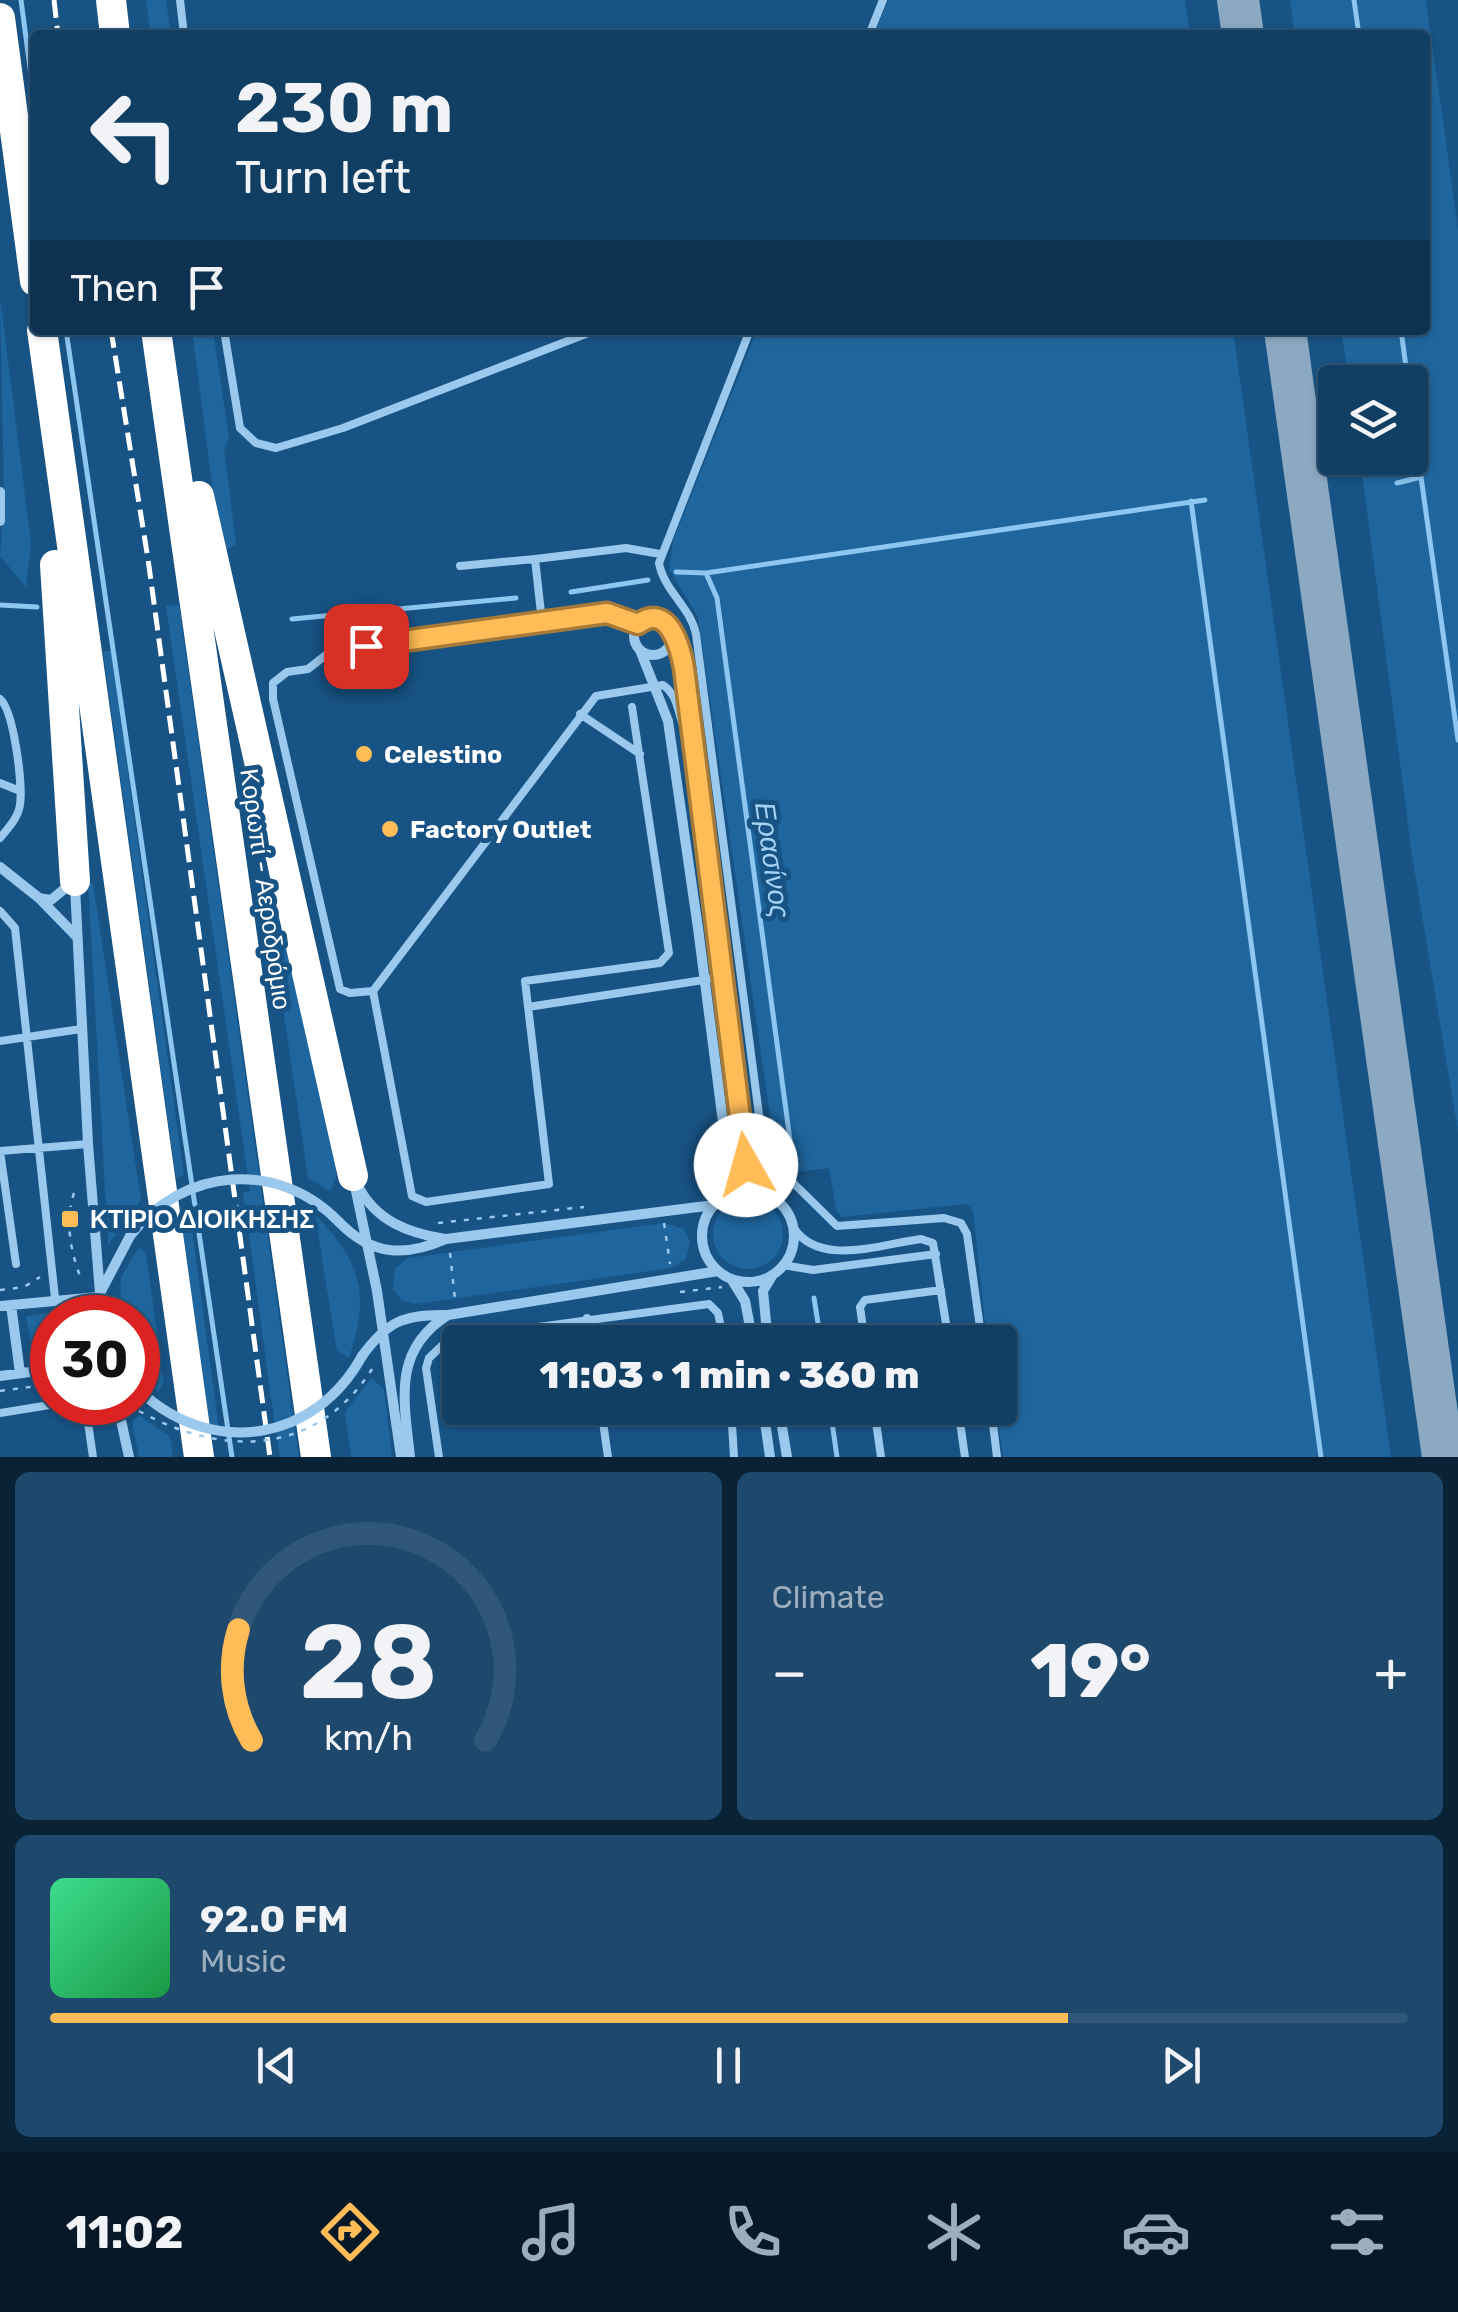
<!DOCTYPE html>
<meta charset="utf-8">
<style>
body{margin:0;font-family:Rubik,sans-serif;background:#1e496c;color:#f1f3f6;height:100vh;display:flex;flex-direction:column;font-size:38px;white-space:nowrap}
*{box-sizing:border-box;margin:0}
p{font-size:32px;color:#9caebe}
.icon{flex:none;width:55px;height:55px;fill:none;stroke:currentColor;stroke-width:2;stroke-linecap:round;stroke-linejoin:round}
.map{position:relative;height:1457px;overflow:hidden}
.drawer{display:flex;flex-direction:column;gap:15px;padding:15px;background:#092236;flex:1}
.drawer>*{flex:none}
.top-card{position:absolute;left:30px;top:30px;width:1400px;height:305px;border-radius:10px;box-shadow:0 2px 8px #0004,0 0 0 2px #305778;background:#113e63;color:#f1f3f6;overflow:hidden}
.tools{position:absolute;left:1318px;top:365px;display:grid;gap:20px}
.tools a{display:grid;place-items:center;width:110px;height:110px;border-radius:10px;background:#113e63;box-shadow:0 2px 8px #0004,0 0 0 2px #305778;font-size:50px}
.speed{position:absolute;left:30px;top:1295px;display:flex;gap:20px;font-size:50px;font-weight:700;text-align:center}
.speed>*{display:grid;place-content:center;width:130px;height:130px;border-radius:50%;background:#113e63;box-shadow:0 2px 8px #0004,0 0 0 2px #305778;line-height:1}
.speed .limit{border:15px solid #d22;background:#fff;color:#111}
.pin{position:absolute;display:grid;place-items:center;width:85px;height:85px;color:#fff;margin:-42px;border-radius:20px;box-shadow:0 5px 15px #0006}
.me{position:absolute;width:110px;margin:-55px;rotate:353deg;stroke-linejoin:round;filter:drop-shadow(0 0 8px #0008)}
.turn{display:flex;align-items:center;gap:35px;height:210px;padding:0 40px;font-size:45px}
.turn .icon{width:130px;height:130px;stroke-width:2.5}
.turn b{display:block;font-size:70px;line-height:85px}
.then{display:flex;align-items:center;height:95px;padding:0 40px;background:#0003;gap:20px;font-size:38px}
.big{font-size:75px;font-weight:800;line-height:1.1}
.drawer .card{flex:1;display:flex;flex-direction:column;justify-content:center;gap:15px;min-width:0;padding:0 35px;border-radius:15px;background:#1e496c}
.drawer .dial{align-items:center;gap:0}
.dial svg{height:260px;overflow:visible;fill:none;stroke:#305778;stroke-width:7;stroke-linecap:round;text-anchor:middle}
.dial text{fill:#f1f3f6;stroke:none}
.song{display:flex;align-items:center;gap:30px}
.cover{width:120px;height:120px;border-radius:15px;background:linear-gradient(135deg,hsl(150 70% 55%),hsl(140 70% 35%))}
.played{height:10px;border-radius:5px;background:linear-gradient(90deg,#ffbc57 75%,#305778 75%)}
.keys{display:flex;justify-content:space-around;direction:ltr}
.heat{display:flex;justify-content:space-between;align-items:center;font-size:55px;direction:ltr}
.drawer .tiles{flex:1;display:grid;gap:15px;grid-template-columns:1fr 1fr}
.card:last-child{grid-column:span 2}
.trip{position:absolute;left:442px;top:1325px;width:575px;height:100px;border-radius:10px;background:#113e63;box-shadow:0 2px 8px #0004,0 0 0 2px #305778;font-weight:800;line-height:100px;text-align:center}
.dock{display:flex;height:160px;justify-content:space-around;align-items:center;background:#071928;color:#9caebe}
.dock .icon{width:70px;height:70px}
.dock .selected{color:#ffbc57}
.dock b{font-size:45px;color:#f1f3f6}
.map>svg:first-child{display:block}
</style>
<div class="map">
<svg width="1458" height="1457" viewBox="0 0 1458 1457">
<rect width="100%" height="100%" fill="#175384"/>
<!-- green -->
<path fill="#1f669e" d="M 146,0 L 166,0 L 171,35 L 151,35 Z
M 888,0 L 1185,0 L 1190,35 L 874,35 Z
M 1290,0 L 1426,0 L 1458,229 L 1458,1131 L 1412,855 L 1360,458 L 1410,458 L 1410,382 L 1349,382 L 1341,330 L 1425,330 L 1425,35 L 1295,35 Z
M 0,297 L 31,543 L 26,587 L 0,556 L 4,495 Z
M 192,330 L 213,330 L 229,438 L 224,448 L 236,544 L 221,553 Z
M 757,330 L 1233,330 L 1391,1457 L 1003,1457 L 996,1408 L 1000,1408 L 1000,1342 L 987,1342 L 973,1210 L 966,1204 L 842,1217 L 836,1210 L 829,1168 L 798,1172 L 775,1150 L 698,617 L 669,569 L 673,541 Z
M 179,605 L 293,1416 L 299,1457 L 280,1457 L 274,1419 L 243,1192 L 250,1191 L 166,606 Z
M 103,651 L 111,651 L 184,1175 L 176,1178 Z
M 264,880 L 271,880 L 336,1154 L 336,1178 L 330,1191 L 308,1178 Z
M 88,882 L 93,884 L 141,1200 L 108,1245 Z
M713 1234a35 35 0 1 1 70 0a35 35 0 1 1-70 0Z
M 190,1215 L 219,1429 L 209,1427 L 177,1222 Z
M 315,1215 C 362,1261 370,1296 349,1358 L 337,1351 Z
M 664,1223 L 684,1229 L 690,1241 L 686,1259 L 672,1268 L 416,1304 L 402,1301 L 393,1289 L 395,1268 L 408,1258 Z
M 139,1247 L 146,1254 L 164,1382 L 158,1392 L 138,1371 L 138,1318 L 120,1317 L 121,1277 Z
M 73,1307 L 84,1317 L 52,1318 L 52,1356 L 34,1357 L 26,1317 Z
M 371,1378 L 384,1389 L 392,1457 L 351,1457 L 345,1412 Z
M 139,1415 L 170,1437 L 173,1457 L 139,1457 L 132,1421 Z"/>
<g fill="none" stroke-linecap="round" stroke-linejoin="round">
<!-- stream -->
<path stroke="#8dc6f0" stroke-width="5" d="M 21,0 L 35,106
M 1354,0 L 1359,35
M 66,330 L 232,1457
M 1401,330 L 1408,382
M 1410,396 L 1421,477
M 1397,483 L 1421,477 L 1458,740
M 1191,501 L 1321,1457
M 676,572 L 706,573 L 1205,500
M 706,573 L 717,598 L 792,1155
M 571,592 L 648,580
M 0,605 L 37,607
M 292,619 L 516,598
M 814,1298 L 821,1342
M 830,1408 L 837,1457"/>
<!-- taxiway -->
<path stroke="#8ba9c2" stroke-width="42" d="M 1238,0 L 1243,35
M 1285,330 L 1443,1457"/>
<!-- path -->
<path stroke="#9bc9ed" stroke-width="2.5" stroke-dasharray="5 8" stroke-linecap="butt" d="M 74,1193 C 65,1220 70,1249 80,1276
M 438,1223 L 584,1207
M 664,1223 L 670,1264
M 450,1253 L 455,1299
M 0,1290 L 24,1287 L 40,1277
M 680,1292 L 722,1287
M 0,1391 L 52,1384"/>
<!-- lane -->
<path stroke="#9bc9ed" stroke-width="8" d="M 180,0 L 184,35
M 869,35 L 883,0
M 224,330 L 240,428 L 256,443 L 276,448 L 343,428 L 596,330
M 750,330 L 659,563 C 664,591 690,606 696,634 L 761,1130 L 774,1164 L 837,1226 L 944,1218 L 961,1223 L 967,1234 L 982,1342
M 535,559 L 626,548 L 660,554
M 460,566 L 535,559 L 542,622 L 607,613 L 638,624
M 542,622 L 331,651 L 308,669 L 287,672 L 273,683 L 273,699 L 340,989 L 350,993 L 373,991 L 596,696 L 663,685 C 683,699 676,724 692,741
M 0,699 C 14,711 23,785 20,805 C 18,818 8,828 0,838
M 580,714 L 640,754
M 0,783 L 20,791
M 0,911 L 15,928 L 55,1298
M 373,991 L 412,1196 L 426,1202 L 549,1184 L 525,981 L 660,963 L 669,953 L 632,707
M 528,1007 L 723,977
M 0,1041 L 81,1029
M 0,1151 L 16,1264
M 0,1151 L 88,1144
M 793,1227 C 819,1268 881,1244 921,1239 L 933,1243 L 949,1342
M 783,1265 L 813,1270 L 936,1254
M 587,1318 L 591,1342
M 865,1342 L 860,1307 L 865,1300 L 941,1290
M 79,1402 L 86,1409 L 93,1457
M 601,1408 L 608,1457
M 731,1408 L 734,1457
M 874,1408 L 881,1457
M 958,1408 L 965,1457
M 991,1408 L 997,1457
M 0,1413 L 68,1402
M 439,1457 L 426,1368 L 429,1358 L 449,1339 L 709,1304 L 718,1313 L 724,1342"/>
<!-- street -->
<path stroke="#9bc9ed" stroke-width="10" d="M 0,492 L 0,521
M634 636a19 19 0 1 1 38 0a19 19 0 1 1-38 0Z
M 672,632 L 684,668 L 747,1165 L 751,1178 L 767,1194
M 640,650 L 668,721 L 698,928 L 728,1161 L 716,1202
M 0,867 L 39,898 L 77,937
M 75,886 L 88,1144 L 102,1318
M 39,898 L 51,900 L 74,881
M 353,1177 L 377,1291 L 401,1457
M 358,1186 C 376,1221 408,1233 445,1239
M702 1236a46 46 0 1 1 92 0a46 46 0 1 1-92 0Z
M 339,1222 C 372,1256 405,1257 446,1239 L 714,1205
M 732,1280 L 745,1301 L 753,1342
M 98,1297 L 130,1236
M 11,1305 L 20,1373
M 0,1306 L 98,1297
M 768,1342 L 763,1291 L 772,1276
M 362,1356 C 387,1322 403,1314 447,1315
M 0,1376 L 52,1369
M 117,1402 L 129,1457
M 763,1408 L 770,1457
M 779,1408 L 787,1457
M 410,1457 C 404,1400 392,1350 448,1315 L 718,1271"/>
<!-- highway -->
<path stroke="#fff" stroke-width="30" d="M 111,0 L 115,35
M 0,18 L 35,281
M 42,330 L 199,1457
M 156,330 L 316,1457
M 199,496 L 353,1176
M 55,565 L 75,881"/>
<!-- rail -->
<path stroke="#fff" stroke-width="5" stroke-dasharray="18 8" stroke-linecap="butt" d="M 54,0 L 58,35
M 111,330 L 148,559 L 270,1457"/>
<!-- path-bridge -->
<path stroke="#9bc9ed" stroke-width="2.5" stroke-dasharray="5 8" stroke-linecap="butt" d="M 139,1411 C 222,1457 316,1457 372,1369"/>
<!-- street-bridge -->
<path stroke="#9bc9ed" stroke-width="10" d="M 130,1236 C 183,1167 278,1159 339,1222
M 142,1393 C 213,1457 315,1442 362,1356"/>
</g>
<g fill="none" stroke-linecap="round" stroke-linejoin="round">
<!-- route casing -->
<g stroke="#a67a39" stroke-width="25">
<path id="route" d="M 366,646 L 607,613 L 638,624 C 668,602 680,646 684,668 L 746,1165"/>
</g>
<!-- route -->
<use href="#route" stroke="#ffbc57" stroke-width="18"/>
</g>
<!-- markers -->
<g fill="#ffbc57" stroke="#175384" stroke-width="4">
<circle cx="364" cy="754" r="10"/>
<circle cx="390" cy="829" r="10"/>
<rect x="60" y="1209" width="20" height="20" rx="5"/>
</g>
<g text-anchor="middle" stroke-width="10" stroke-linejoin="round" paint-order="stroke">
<!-- poi labels -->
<g font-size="25" font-weight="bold" fill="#fff" stroke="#175384" text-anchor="start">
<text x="384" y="763">Celestino</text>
<text x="410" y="838">Factory Outlet</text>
<text x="90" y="1228">ΚΤΙΡΙΟ ΔΙΟΙΚΗΣΗΣ</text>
</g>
<!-- street labels -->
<g font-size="25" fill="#fff" stroke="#175384">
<text transform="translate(266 889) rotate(82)" y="9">Κορωπί - Αεροδρόμιο</text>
</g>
<!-- water labels -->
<g font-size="28" font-style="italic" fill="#a6d3f5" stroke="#175384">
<text transform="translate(773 860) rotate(82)" y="10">Ερασίνος</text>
</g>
</g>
</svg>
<div class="tools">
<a><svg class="icon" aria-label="layers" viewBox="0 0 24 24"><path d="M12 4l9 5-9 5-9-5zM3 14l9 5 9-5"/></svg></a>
</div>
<div class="speed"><div class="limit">30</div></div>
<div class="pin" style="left:366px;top:646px;background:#d93025"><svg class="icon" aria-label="arrive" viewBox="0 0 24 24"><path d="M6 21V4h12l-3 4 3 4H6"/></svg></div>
<svg class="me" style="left:746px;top:1165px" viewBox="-20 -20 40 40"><circle r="19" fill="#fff"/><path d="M0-13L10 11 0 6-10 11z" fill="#ffbc57"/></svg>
<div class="trip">11:03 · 1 min · 360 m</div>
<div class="top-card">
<div class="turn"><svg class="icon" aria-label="left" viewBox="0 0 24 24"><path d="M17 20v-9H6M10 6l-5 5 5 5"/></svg><div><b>230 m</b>Turn left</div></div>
<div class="then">Then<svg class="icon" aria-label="arrive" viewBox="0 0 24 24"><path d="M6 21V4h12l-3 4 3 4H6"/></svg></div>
</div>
</div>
<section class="drawer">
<div class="tiles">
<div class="card dial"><svg viewBox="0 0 100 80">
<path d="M14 69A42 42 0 1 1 86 69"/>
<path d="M14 69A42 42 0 0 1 10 35" stroke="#ffbc57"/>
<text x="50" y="56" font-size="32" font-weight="700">28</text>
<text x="50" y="72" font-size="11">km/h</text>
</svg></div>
<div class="card"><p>Climate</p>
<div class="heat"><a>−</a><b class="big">19°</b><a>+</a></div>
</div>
<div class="card">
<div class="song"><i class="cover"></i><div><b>92.0 FM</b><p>Music</p></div></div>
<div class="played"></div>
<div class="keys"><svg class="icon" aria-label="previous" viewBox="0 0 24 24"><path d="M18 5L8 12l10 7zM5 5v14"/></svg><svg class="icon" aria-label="pause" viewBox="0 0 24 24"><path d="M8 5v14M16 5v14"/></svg><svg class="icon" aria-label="next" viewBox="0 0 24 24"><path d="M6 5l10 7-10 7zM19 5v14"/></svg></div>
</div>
</div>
</section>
<nav class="dock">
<b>11:02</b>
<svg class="icon selected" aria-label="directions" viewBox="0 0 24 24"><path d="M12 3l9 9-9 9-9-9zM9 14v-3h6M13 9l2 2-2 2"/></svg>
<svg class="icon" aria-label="music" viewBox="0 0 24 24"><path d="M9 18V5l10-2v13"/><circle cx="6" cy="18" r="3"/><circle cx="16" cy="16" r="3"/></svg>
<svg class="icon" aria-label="phone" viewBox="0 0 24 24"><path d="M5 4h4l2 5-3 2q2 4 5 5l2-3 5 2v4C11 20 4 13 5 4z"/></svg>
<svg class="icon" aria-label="climate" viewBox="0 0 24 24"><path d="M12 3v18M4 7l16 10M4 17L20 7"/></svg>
<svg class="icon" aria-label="car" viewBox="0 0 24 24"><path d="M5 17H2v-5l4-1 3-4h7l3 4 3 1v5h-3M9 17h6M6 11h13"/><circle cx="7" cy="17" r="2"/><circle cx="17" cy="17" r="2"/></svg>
<svg class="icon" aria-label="filters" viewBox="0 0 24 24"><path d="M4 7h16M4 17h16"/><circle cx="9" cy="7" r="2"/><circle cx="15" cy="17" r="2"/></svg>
</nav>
